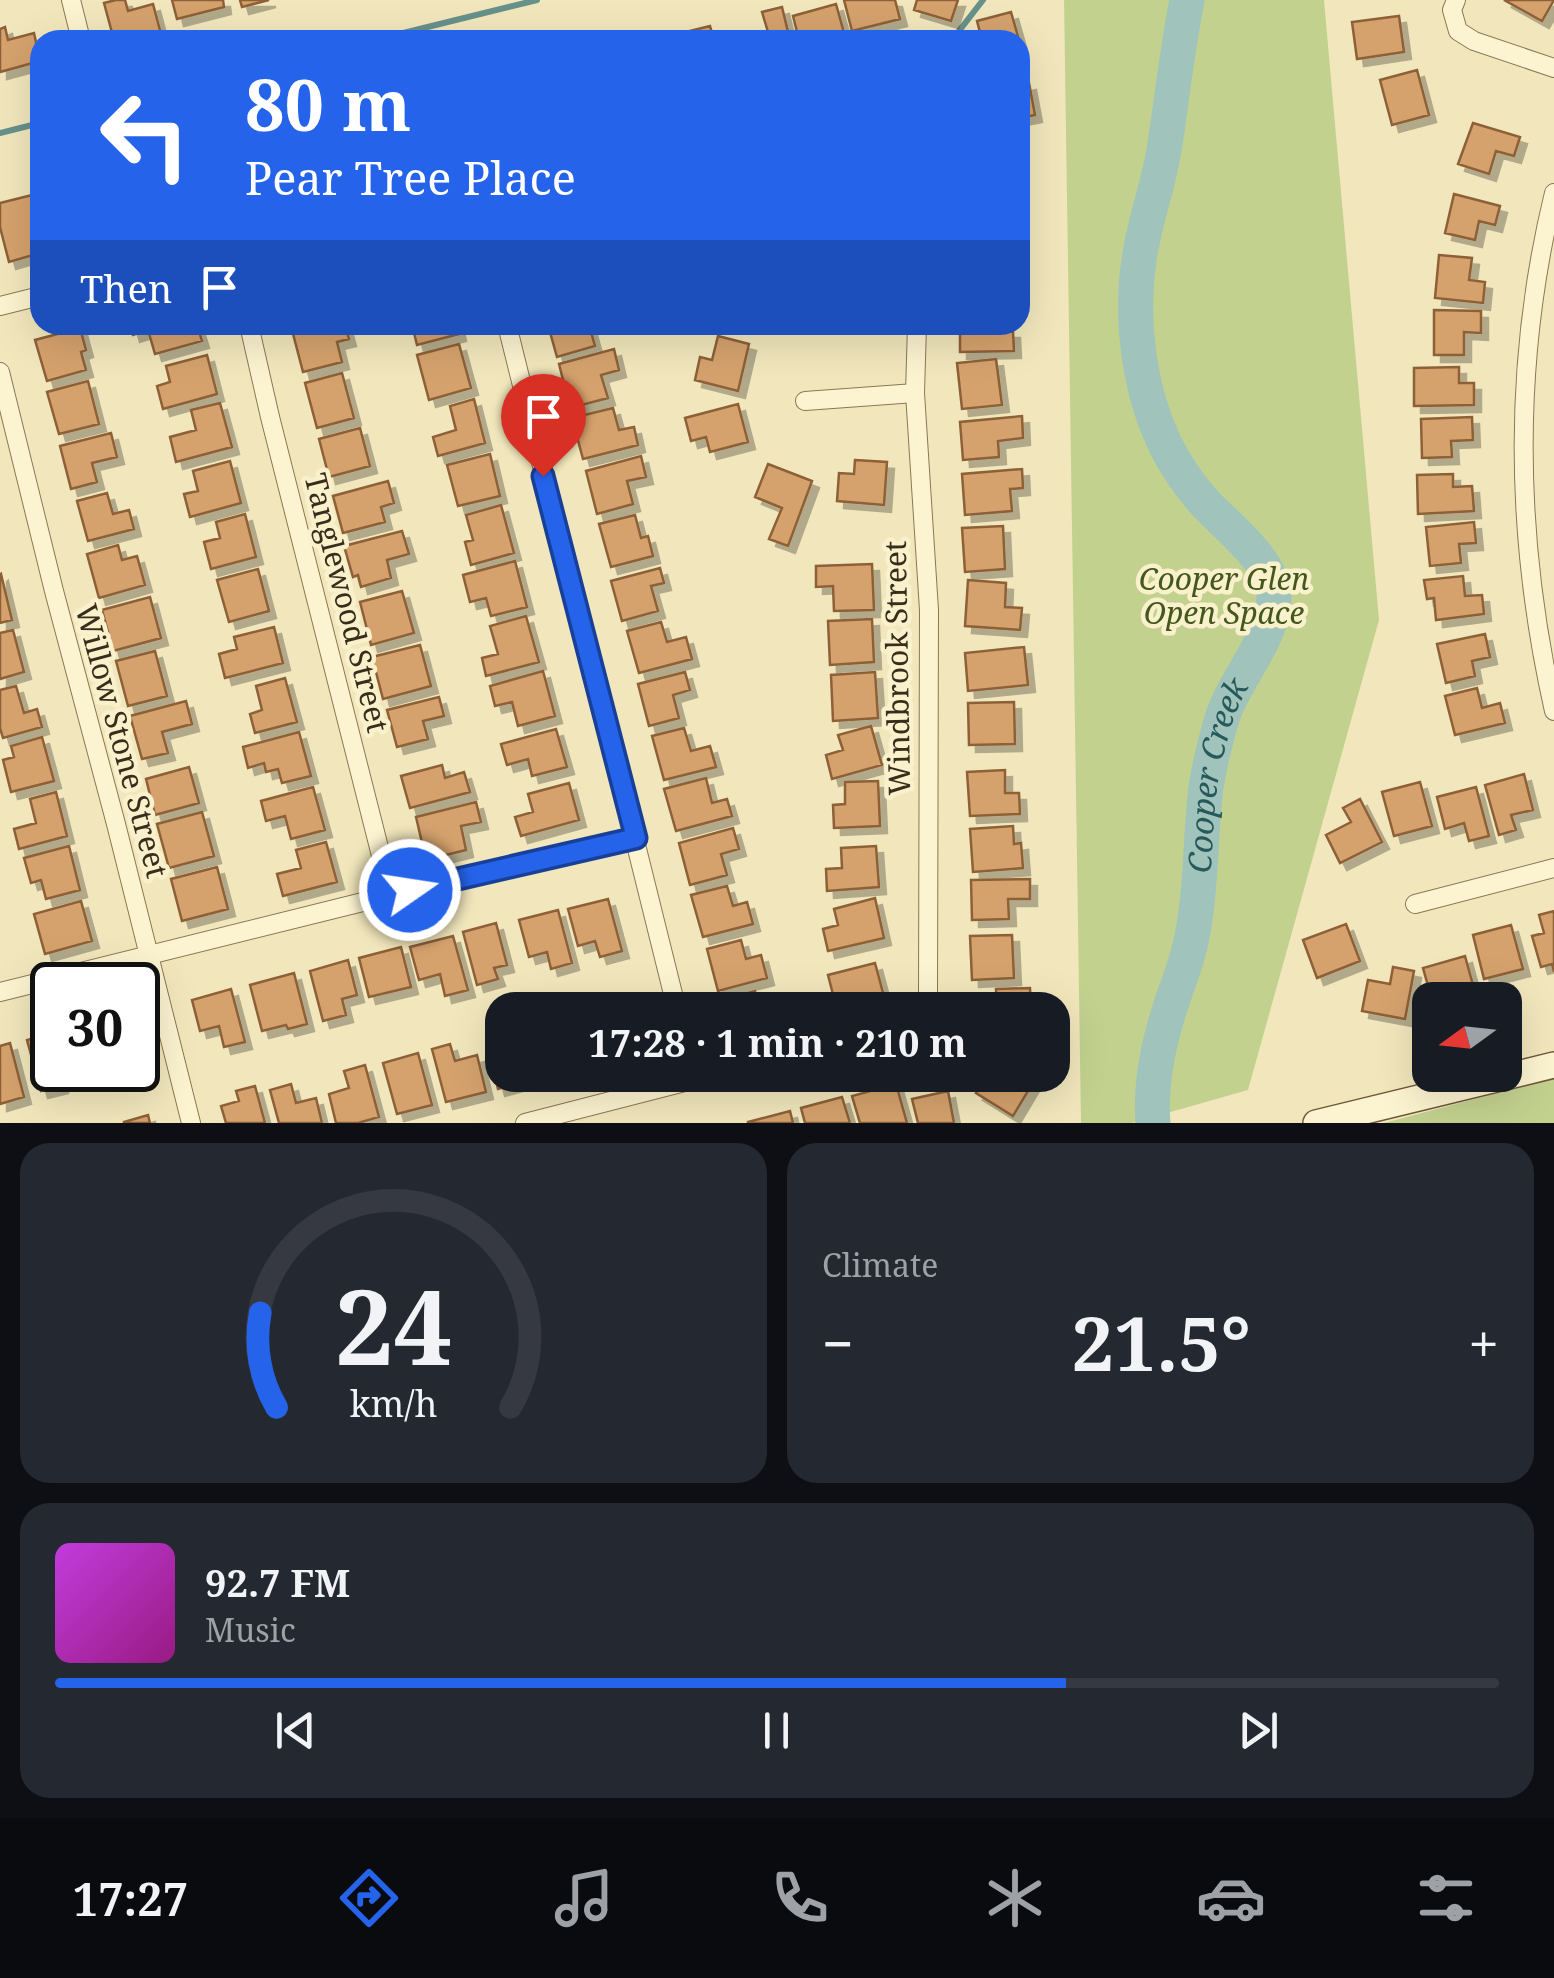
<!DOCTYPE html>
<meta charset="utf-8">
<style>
body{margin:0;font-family:"Noto Serif",serif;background:#242831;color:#f1f3f6;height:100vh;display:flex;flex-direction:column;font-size:38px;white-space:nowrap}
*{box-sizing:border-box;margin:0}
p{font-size:32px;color:#9ea1a6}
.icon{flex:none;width:55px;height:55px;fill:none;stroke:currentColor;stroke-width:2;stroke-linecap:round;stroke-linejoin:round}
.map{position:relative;height:1123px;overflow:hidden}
.side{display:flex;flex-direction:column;gap:20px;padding:20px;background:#0d0f14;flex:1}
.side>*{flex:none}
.banner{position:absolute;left:30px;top:30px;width:1000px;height:305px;border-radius:30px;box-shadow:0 10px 40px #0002;background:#2563eb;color:#fff;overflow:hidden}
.needle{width:65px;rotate:255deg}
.tools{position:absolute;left:1412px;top:982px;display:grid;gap:20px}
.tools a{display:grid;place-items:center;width:110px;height:110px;border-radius:20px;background:#171b24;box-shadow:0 10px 40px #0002;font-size:50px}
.speed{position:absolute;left:30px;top:962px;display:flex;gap:20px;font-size:50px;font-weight:700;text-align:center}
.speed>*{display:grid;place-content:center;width:130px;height:130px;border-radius:50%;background:#171b24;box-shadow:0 10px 40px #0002;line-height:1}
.speed .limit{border:5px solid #111;border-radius:15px;background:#fff;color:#111}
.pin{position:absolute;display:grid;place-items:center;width:85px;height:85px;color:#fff;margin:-102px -42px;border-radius:50% 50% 50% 0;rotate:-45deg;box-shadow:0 0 10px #0007}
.pin .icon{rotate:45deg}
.me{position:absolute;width:110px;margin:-55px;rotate:77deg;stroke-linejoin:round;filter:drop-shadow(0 0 8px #0008)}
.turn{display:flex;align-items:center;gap:35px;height:210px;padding:0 50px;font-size:45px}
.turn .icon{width:130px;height:130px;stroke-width:2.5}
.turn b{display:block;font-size:70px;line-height:85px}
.then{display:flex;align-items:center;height:95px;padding:0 50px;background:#0003;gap:20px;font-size:38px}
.big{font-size:75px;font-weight:700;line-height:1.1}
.side .widget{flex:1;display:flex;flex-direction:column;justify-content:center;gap:15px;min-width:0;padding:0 35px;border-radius:30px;background:#242831}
.side .dial{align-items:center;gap:0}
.dial svg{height:260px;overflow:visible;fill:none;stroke:#363941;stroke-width:7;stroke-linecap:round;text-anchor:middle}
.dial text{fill:#f1f3f6;stroke:none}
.song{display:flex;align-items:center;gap:30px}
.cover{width:120px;height:120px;border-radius:15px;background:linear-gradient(135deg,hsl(290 70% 55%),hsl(310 70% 35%))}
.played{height:10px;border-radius:5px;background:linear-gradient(90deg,#2563eb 70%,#363941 70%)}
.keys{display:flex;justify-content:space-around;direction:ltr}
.heat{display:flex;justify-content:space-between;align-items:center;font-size:55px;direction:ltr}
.side .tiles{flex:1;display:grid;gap:20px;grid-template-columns:1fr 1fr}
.widget:last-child{grid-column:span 2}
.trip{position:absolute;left:485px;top:992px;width:585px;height:100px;border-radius:30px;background:#171b24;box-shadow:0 10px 40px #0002;font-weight:700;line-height:100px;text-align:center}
.menu{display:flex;height:160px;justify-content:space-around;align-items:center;background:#090b0e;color:#9ea1a6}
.menu .icon{width:70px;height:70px}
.menu .on{color:#2563eb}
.menu b{font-size:45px;color:#f1f3f6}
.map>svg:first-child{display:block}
</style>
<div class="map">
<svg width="1554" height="1123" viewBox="0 0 1554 1123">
<defs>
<filter id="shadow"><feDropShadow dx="7" dy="7" stdDeviation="0" flood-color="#0004"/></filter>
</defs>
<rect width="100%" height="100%" fill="#f2e7bc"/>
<!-- green -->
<path fill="#c3d18f" d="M 1064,0 L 1324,0 L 1379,620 L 1248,1090 L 1132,1123 L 1081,1123 Z
M 1554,1078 L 1554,1123 L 1384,1123 Z"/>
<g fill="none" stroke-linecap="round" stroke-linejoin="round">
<!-- stream -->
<path stroke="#67918b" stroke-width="6" d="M 375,40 L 537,0
M 952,40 L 983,0
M 0,133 L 40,123"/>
<!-- river -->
<path stroke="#a0c3bc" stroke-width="35" id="s1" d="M 1153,1123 C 1150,1086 1158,1046 1169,1011 C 1177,985 1189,959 1193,931 C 1202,884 1200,835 1206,788 C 1209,766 1215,743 1221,722 C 1232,681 1274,640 1274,597 C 1274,561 1227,527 1204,502 C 1189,485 1176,466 1166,446 C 1139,391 1130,320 1139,260 C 1144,223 1158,187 1164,150 C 1172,100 1177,50 1187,0"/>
</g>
<!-- building -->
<path fill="#d5a26d" stroke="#8d6137" stroke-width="2.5" filter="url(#shadow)" d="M 116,0 L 125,0 L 128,11 L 153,4 L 161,34 L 137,40 L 114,40 L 104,3 Z
M 172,0 L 223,0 L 224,7 L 177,19 Z
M 240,0 L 269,0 L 242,7 Z
M 844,0 L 895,0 L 900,19 L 852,31 Z
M 917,0 L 958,0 L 951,21 L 914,10 Z
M 1504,0 L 1554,0 L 1542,21 Z
M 836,4 L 846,40 L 799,40 L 793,16 Z
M 782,7 L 790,40 L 745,40 L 744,38 L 768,32 L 762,12 Z
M 1011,12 L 1019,40 L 982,40 L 977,21 Z
M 1399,16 L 1404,52 L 1357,59 L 1352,22 Z
M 710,26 L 714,40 L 692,40 L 690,31 Z
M 5,27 L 8,40 L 34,33 L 40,61 L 0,72 L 0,29 Z
M 1417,70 L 1429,115 L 1392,125 L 1380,80 Z
M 1029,83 L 1035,115 L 1020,118 L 1020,85 Z
M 1473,123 L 1520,137 L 1514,156 L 1496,151 L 1489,174 L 1458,164 Z
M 1454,194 L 1500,206 L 1495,225 L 1479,221 L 1475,240 L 1445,233 Z
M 32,195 L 40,223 L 40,253 L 9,262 L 0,227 L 0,203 Z
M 1439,255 L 1472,258 L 1469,280 L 1485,282 L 1483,303 L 1435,298 Z
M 1434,310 L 1481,311 L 1481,333 L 1464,332 L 1464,355 L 1434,355 Z
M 130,325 L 197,325 L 202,341 L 155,354 L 148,330 L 133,335 Z
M 311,325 L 345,325 L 349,339 L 337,342 L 342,362 L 303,372 L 292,330 Z
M 412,325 L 457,325 L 459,334 L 417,345 Z
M 548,325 L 589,325 L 595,346 L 557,357 Z
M 960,325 L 1000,325 L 999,331 L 1013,331 L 1014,351 L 960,352 Z
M 80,328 L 86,350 L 81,352 L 86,370 L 47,381 L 35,340 Z
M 718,336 L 749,344 L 738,391 L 695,380 L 700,357 L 712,360 Z
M 459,344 L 471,388 L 429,400 L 417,355 Z
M 614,349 L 619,370 L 601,375 L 608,398 L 570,408 L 559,364 Z
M 207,355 L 217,394 L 163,409 L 157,386 L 170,382 L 166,366 Z
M 996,359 L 1002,405 L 962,409 L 957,363 Z
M 1459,367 L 1459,383 L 1474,383 L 1474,405 L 1414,406 L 1414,368 Z
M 342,373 L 354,418 L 317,428 L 305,383 Z
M 88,381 L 99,424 L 59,434 L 47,392 Z
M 474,399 L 485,443 L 438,456 L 433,437 L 456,430 L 450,406 Z
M 220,403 L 232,447 L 176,462 L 170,437 L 196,430 L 191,410 Z
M 738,404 L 748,442 L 710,452 L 706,437 L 691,441 L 685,418 Z
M 613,408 L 619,430 L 634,427 L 638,445 L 583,459 L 572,418 Z
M 1022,416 L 1023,438 L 998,441 L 999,457 L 963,460 L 960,422 Z
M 1472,417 L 1473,440 L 1451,441 L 1452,457 L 1422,458 L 1421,419 Z
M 360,428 L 370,466 L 329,477 L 319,439 Z
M 111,433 L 117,457 L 92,463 L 97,482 L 71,489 L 60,446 Z
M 490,454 L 500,496 L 458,506 L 447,465 Z
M 641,456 L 646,477 L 627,481 L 633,504 L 597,514 L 586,471 Z
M 855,460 L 887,462 L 884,505 L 837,501 L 839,473 L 854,474 Z
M 230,461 L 241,503 L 190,517 L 184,494 L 198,491 L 193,471 Z
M 768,464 L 812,481 L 788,546 L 769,539 L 782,508 L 755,497 Z
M 1022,469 L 1023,488 L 1010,489 L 1012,511 L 965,515 L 962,474 Z
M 1453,474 L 1453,487 L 1472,486 L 1474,511 L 1418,514 L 1417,475 Z
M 388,481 L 394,503 L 381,507 L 385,522 L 343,533 L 333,496 Z
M 107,493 L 113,514 L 129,510 L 134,529 L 88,541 L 77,501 Z
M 501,505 L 514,553 L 471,565 L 465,542 L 473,540 L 466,515 Z
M 245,514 L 256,557 L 211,569 L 204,542 L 220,538 L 216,522 Z
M 635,515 L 641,538 L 648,536 L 653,556 L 611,567 L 599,524 Z
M 1474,522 L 1476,543 L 1459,544 L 1461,563 L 1430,566 L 1426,527 Z
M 1003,526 L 1005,569 L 965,572 L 962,528 Z
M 402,531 L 409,554 L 387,560 L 391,578 L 361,587 L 358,575 L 353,577 L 344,546 Z
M 118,545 L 122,560 L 137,556 L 145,585 L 99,598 L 87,554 Z
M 515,561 L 527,607 L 491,616 L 486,598 L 470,602 L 463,575 Z
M 872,564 L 874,610 L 834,611 L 833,586 L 816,587 L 816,566 Z
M 660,568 L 664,583 L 651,586 L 658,611 L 622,621 L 611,581 Z
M 258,569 L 269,611 L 229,622 L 217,580 Z
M 1,574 L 12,620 L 0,623 L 0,575 Z
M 1463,576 L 1465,596 L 1482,595 L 1484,614 L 1436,620 L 1434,598 L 1427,599 L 1424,580 Z
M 968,580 L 1006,583 L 1005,607 L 1022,608 L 1020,630 L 965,626 Z
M 402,591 L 414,633 L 371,645 L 360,602 Z
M 150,597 L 161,638 L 113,651 L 102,610 Z
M 526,616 L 539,662 L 486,676 L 482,658 L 498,654 L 490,626 Z
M 872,619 L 874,662 L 830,665 L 828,621 Z
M 661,622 L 667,642 L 686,637 L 692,659 L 639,673 L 627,631 Z
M 274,627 L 283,663 L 225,678 L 219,654 L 237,649 L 234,637 Z
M 13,630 L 24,672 L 0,679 L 0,633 Z
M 1485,634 L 1490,657 L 1472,661 L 1475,676 L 1446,683 L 1437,644 Z
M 420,645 L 431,686 L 383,699 L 372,657 Z
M 1024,647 L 1028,685 L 968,691 L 965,653 Z
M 155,651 L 167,696 L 128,706 L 116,661 Z
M 543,671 L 555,716 L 518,726 L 512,702 L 495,706 L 490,686 Z
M 685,672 L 690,690 L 673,695 L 679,718 L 649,726 L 638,684 Z
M 875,672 L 878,718 L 833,721 L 831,675 Z
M 285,678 L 297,722 L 255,733 L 250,714 L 262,710 L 256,686 Z
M 16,686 L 24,713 L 37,709 L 42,727 L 3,738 L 0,728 L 0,690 Z
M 1477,688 L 1482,708 L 1500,703 L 1505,723 L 1455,735 L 1445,696 Z
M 439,697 L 444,716 L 423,721 L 428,739 L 397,747 L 387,710 Z
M 186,701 L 192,724 L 162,732 L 168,753 L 142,759 L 130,716 Z
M 1014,702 L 1015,744 L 969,745 L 968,703 Z
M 871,726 L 882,765 L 832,779 L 826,755 L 843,750 L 838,735 Z
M 684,728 L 691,751 L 710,746 L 716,767 L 664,780 L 652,736 Z
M 556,729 L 567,767 L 532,776 L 528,759 L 507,765 L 501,744 Z
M 299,732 L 311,776 L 282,783 L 278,769 L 266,772 L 264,763 L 248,768 L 243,747 Z
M 42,737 L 54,781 L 11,792 L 3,760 L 14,757 L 11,746 Z
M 442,765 L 445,778 L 464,772 L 470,792 L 410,808 L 401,776 Z
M 189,767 L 199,803 L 155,815 L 146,779 Z
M 1005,770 L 1005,793 L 1019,793 L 1020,814 L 970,816 L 967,772 Z
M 1524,774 L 1533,810 L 1511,815 L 1516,830 L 1499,835 L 1485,785 Z
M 706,778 L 712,803 L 727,799 L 732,816 L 676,831 L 664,789 Z
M 878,781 L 880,826 L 834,828 L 833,805 L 845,804 L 845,782 Z
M 1420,782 L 1432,826 L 1394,836 L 1382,792 Z
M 569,783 L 579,820 L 521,836 L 515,817 L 533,812 L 528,794 Z
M 313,787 L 325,830 L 291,839 L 285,816 L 266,821 L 261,801 Z
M 1476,787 L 1489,836 L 1469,841 L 1464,823 L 1445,829 L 1437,797 Z
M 56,792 L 67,836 L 19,849 L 14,829 L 36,823 L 30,799 Z
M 1360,799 L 1382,842 L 1340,863 L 1326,835 L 1351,822 L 1343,808 Z
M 476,802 L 481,822 L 461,826 L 466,850 L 426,860 L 416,817 Z
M 202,812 L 214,856 L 169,868 L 157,824 Z
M 1013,826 L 1014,844 L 1021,843 L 1023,868 L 973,872 L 970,829 Z
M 733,828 L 739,849 L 721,854 L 727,875 L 690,885 L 679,843 Z
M 326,842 L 337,882 L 283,896 L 277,874 L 301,868 L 296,850 Z
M 69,846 L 80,890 L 46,899 L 41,880 L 31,883 L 24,858 Z
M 876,846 L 879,887 L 827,891 L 826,869 L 842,868 L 841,848 Z
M 217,867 L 228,909 L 182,921 L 171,879 Z
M 1030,879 L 1030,899 L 1008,899 L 1009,919 L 972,920 L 971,880 Z
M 727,886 L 733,906 L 747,902 L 753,924 L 703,937 L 691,895 Z
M 875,898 L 884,938 L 828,951 L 823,929 L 838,925 L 834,909 Z
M 608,899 L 622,951 L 600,957 L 595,941 L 578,946 L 568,909 Z
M 81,901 L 92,941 L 45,954 L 34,914 Z
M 558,910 L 572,963 L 551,969 L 547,952 L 529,957 L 519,920 Z
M 1554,911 L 1554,972 L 1552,964 L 1541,967 L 1532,936 L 1544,933 L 1539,915 Z
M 496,923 L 507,965 L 494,968 L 498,979 L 477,985 L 463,932 Z
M 1346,924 L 1360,961 L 1317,978 L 1303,940 Z
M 1511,925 L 1523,969 L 1484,979 L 1473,935 Z
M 1012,935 L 1014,978 L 972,980 L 970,936 Z
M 453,936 L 468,990 L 445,996 L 440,974 L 419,980 L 410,947 Z
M 741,940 L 746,959 L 761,955 L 767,978 L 718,991 L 707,949 Z
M 401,947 L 411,987 L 369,997 L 359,958 Z
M 1465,956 L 1476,996 L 1461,1000 L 1432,1000 L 1423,968 Z
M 348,960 L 357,995 L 342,999 L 346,1015 L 323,1021 L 310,971 Z
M 875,963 L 886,1004 L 862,1010 L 837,1010 L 828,975 Z
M 1393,967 L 1414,971 L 1405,1019 L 1362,1011 L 1368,980 L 1390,984 Z
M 294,973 L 307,1024 L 288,1029 L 286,1025 L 262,1031 L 250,985 Z
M 1030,988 L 1031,1010 L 997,1010 L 996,989 Z
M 231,989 L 245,1042 L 224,1047 L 219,1026 L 200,1031 L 192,1000 Z
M 755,991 L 760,1008 L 778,1003 L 779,1010 L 725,1010 L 722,1000 Z
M 615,998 L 618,1010 L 593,1010 L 591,1004 Z
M 52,1033 L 52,1070 L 72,1070 L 58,1074 L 61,1086 L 41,1091 L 27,1040 Z
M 10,1043 L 24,1097 L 0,1104 L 0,1046 Z
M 450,1044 L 455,1061 L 477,1055 L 486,1092 L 446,1102 L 432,1049 Z
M 502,1050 L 502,1075 L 541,1075 L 541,1077 L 498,1089 L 489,1054 Z
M 418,1053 L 432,1105 L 397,1114 L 383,1063 Z
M 365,1065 L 379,1117 L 358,1123 L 336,1123 L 329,1094 L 349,1088 L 344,1071 Z
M 987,1075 L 1036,1075 L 1037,1076 L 1013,1116 L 976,1093 Z
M 291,1084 L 296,1103 L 316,1098 L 322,1123 L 279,1123 L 270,1090 Z
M 896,1084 L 907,1123 L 860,1123 L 852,1096 Z
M 255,1086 L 265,1123 L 226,1123 L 221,1106 L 239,1101 L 236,1091 Z
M 948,1091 L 954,1123 L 918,1123 L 912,1099 Z
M 842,1097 L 850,1123 L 805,1123 L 801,1108 Z
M 790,1111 L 793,1123 L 748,1123 L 748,1122 Z
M 148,1115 L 150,1123 L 124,1123 L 124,1122 Z"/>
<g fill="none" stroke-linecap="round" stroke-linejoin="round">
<!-- street casing -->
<g stroke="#8c7753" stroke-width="20">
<path id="street" d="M 71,0 L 81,40
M 1456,0 L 1452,10 L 1458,31 L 1474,41 L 1554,68
M 1554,193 C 1512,365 1515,538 1554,711
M 0,306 L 40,296
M 249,325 L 270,417 L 391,895
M 507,325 C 562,554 622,781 677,1010
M 917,325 L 915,393 L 929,610 L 928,994 L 924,1010
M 0,372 L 54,591 L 116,824 L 191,1123
M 805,401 L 915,393
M 1415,904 L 1554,868
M 0,992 L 391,895 L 636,838
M 525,1123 L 712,1075"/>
</g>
<!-- secondary casing -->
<g stroke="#6d5737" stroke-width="28">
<path id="secondary" d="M 1316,1123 L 1554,1065"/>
</g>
<!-- street -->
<use href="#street" stroke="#fcf3d0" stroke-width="18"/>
<!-- secondary -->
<use href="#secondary" stroke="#fcf3d0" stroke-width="25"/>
</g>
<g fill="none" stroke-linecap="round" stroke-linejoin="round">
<!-- route casing -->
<g stroke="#184099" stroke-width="25">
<path id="route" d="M 410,890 L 636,838 L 543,476"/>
</g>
<!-- route -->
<use href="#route" stroke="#2563eb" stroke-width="18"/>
</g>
<g text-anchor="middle" stroke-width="9" stroke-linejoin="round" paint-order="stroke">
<!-- park labels -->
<g font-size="30" font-style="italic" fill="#44581e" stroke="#f9f0cc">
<text x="1224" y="590">Cooper Glen<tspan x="1224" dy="34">Open Space</tspan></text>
</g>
<!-- street labels -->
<g font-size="30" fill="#392c1a" stroke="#f9f0cc">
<text transform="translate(346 603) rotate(76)" y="10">Tanglewood Street</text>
<text transform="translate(898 668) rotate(-91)" y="10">Windbrook Street</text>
<text transform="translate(121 741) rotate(75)" y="10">Willow Stone Street</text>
</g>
<!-- water labels -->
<g font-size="32" font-style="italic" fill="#27595b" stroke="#f9f0cc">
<text dy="11" stroke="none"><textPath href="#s1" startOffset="355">Cooper Creek</textPath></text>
</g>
</g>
</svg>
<div class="tools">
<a><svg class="needle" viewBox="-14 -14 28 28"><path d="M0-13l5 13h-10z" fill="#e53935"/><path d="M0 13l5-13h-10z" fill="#9ea1a6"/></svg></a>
</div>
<div class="speed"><div class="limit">30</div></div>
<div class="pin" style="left:543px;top:476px;background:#d93025"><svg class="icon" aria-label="arrive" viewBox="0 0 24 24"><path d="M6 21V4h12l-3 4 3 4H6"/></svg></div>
<svg class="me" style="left:410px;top:890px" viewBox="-20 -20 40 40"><circle r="17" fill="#2563eb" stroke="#fff" stroke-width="3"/><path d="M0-11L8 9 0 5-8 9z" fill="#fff"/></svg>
<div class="trip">17:28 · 1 min · 210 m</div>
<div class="banner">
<div class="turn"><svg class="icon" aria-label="left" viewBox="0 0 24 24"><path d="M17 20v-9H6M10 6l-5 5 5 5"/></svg><div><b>80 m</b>Pear Tree Place</div></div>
<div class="then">Then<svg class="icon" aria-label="arrive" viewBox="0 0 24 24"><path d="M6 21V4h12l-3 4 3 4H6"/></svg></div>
</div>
</div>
<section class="side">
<div class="tiles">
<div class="widget dial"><svg viewBox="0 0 100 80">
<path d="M14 69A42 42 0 1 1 86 69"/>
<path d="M14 69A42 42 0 0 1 9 40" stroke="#2563eb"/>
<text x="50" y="56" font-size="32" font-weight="700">24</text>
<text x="50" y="72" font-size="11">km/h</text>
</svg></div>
<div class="widget"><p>Climate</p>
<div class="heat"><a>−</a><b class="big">21.5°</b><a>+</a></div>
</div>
<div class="widget">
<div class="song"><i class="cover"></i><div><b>92.7 FM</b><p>Music</p></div></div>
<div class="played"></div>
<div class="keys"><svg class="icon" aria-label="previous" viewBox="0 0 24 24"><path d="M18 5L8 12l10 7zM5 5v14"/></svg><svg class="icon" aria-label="pause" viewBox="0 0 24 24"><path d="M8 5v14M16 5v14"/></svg><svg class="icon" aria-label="next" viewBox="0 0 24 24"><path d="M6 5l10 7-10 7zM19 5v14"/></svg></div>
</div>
</div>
</section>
<nav class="menu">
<b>17:27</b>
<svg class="icon on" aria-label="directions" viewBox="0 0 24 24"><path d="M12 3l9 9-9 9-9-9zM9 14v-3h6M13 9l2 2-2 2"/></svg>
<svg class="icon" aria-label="music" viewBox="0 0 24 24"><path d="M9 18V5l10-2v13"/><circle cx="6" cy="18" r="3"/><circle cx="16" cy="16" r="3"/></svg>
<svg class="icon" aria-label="phone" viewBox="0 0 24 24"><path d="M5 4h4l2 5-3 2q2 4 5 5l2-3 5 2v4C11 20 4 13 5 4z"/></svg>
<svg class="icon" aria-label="climate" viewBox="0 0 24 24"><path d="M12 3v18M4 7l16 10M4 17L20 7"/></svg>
<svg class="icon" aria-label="car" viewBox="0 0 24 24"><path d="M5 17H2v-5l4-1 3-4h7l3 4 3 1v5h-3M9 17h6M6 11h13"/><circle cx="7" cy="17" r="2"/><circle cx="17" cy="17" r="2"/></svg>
<svg class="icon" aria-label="filters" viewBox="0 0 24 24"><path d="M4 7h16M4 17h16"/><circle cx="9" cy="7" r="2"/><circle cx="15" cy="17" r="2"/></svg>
</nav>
